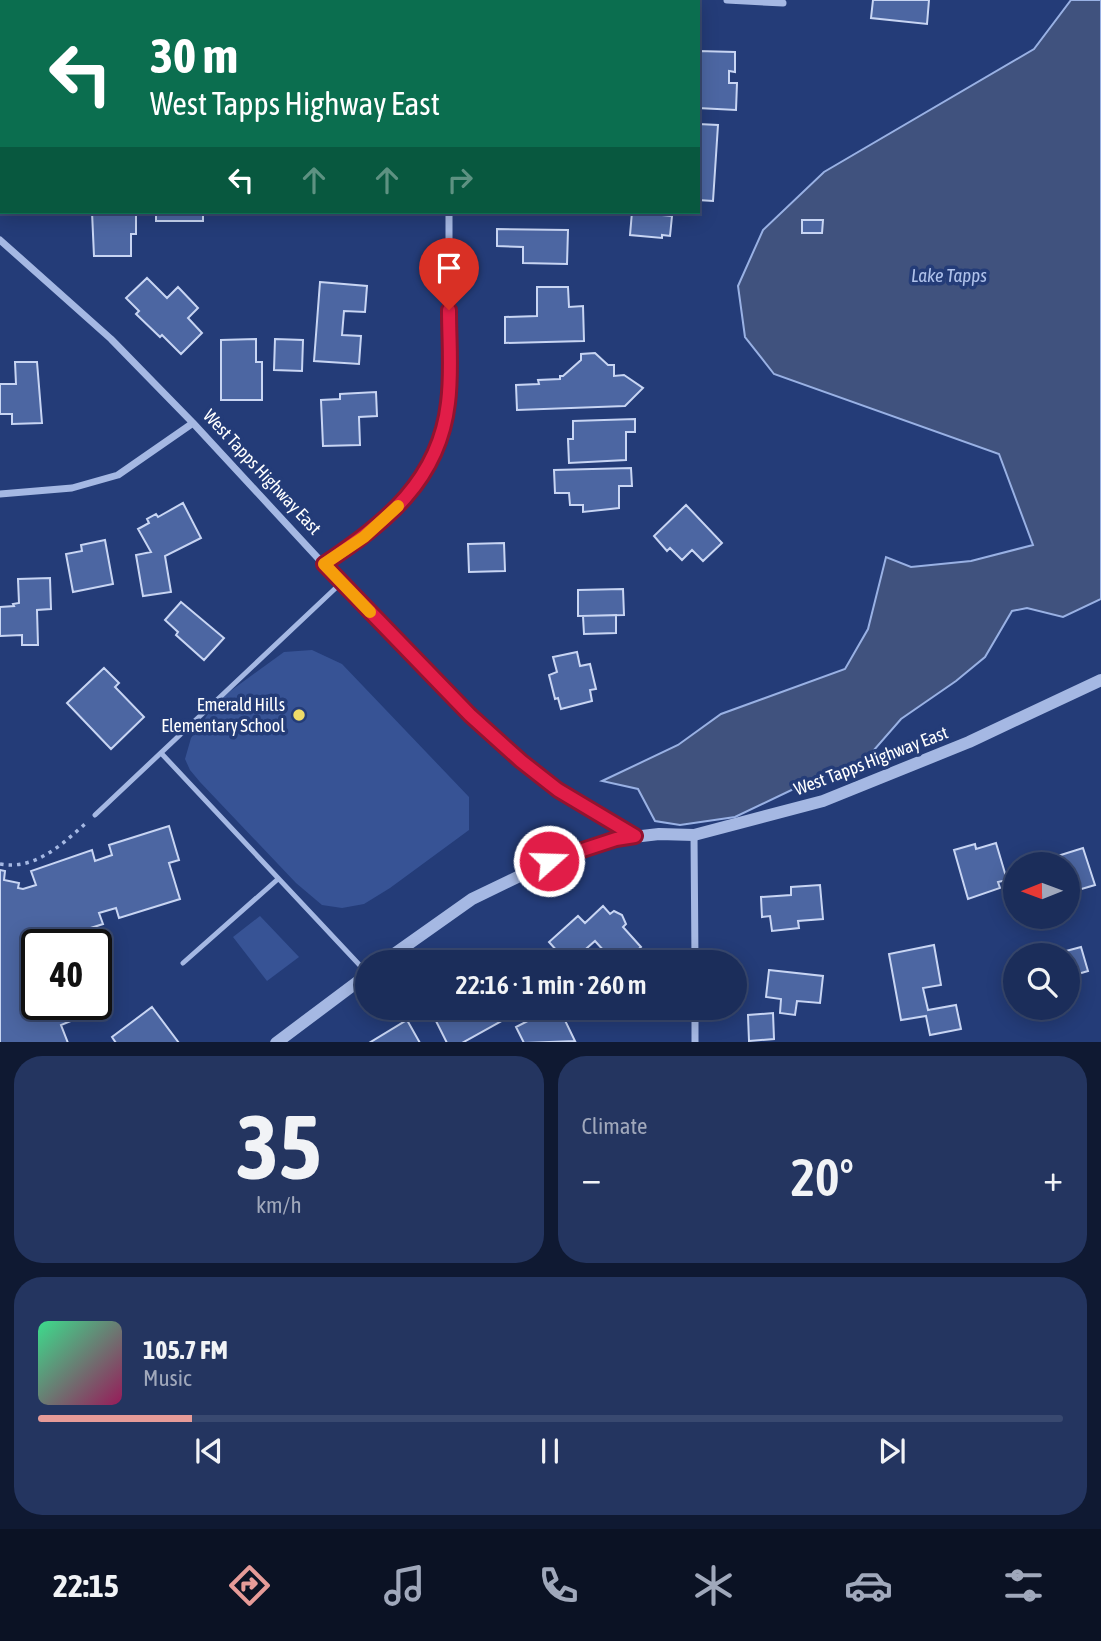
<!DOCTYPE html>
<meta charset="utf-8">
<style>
body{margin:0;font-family:"Asap Condensed",sans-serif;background:#243560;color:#f1f3f6;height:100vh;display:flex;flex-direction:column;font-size:26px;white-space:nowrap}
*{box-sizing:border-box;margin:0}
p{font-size:23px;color:#a0a8bb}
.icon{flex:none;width:38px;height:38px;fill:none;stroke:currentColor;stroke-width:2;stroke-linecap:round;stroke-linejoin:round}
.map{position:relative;height:1042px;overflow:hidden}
.side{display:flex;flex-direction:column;gap:14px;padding:14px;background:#0f1932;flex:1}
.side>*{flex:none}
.guide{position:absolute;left:0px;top:0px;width:700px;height:214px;box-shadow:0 4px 18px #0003,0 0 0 2px #394970;background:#0b6e4f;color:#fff;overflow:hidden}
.needle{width:46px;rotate:269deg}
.controls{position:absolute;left:1003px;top:852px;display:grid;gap:14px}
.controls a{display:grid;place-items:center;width:77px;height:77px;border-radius:50%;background:#1b2d5a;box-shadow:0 4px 18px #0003,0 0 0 2px #394970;font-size:35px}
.speed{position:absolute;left:21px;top:929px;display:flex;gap:14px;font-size:35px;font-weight:700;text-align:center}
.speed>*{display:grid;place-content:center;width:91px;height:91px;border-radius:50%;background:#1b2d5a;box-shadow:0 4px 18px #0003,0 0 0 2px #394970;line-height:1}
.speed .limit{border:4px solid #111;border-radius:10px;background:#fff;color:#111}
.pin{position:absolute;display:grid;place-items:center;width:60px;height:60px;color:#fff;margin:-72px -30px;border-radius:50% 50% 50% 0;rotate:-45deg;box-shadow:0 0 7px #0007}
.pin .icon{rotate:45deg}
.me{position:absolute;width:77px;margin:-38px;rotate:70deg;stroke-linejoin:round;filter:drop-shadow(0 0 5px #0008)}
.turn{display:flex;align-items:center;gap:24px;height:147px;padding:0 35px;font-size:32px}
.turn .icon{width:91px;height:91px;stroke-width:2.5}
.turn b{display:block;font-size:49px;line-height:60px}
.lanes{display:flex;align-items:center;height:66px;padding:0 35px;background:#0003;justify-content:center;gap:35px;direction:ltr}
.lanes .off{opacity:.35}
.big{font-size:52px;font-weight:600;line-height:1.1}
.side .widget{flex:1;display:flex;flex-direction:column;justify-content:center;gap:10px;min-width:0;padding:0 24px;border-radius:28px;background:#243560}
.side .dial{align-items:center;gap:0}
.dial b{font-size:91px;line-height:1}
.song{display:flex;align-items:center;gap:21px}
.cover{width:84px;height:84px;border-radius:10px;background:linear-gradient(135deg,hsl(150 70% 55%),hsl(330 70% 35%))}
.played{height:7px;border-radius:4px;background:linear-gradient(90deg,#e69b98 15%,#394970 15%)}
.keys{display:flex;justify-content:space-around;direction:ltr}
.heat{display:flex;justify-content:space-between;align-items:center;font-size:38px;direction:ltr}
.side .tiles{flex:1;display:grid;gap:14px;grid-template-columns:1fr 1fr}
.widget:last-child{grid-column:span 2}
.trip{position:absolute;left:355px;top:950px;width:392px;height:70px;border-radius:35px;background:#1b2d5a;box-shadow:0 4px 18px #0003,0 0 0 2px #394970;font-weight:600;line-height:70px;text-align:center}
.tab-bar{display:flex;height:112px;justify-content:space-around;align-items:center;background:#0b1224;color:#a0a8bb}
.tab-bar .icon{width:49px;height:49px}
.tab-bar .active{color:#e69b98}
.tab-bar b{font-size:32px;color:#f1f3f6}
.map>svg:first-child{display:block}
</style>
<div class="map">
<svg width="1101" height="1043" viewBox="0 0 1101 1043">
<rect width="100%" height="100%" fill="#243c78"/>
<!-- green -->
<path fill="#375395" d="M 312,650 L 342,664 L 469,797 L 469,830 L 390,888 L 364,904 L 342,908 L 322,905 L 296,883 L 200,782 L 190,770 L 185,759 L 191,738 L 218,700 L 284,652 Z
M 260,916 L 299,957 L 267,981 L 233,937 Z"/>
<!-- water -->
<path fill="#40527e" stroke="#99b1e4" stroke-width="2" d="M 1071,0 L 1101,0 L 1101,599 L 1063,617 L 1027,608 L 1012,611 L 985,657 L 956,681 L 901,719 L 860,766 L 802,785 L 735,817 L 680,825 L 655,821 L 638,789 L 602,781 L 678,745 L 721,714 L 845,669 L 868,629 L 886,557 L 911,567 L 971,561 L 1033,545 L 999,454 L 774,374 L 745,337 L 738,286 L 763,230 L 824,172 L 1034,49 Z"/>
<!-- building -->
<path fill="#4c66a2" stroke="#c8d5f3" stroke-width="2" d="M 873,0 L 929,0 L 927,24 L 871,18 Z
M 698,51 L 735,52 L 735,72 L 729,71 L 729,83 L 737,83 L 736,110 L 698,108 Z
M 698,124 L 718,125 L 713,201 L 698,200 Z
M 92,212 L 136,212 L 136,234 L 131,234 L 131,256 L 94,256 Z
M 156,212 L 203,212 L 203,221 L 156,221 Z
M 632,212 L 672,216 L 670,236 L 662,235 L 662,238 L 630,235 Z
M 802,220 L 823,220 L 822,233 L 802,233 Z
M 497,229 L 568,230 L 567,264 L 523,263 L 523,247 L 497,246 Z
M 147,278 L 167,298 L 178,287 L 198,308 L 188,318 L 202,333 L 181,354 L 162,335 L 160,337 L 136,314 L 139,311 L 126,298 Z
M 320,282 L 367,286 L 365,312 L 344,311 L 342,335 L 361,336 L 359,364 L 314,361 Z
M 537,287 L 568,287 L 569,307 L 583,306 L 584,341 L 505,343 L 505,317 L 537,316 Z
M 256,339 L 256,362 L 262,362 L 262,400 L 221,400 L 221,340 Z
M 275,339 L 303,340 L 302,371 L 274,370 Z
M 595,353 L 608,365 L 614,365 L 614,376 L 624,375 L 643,388 L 625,406 L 517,410 L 516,385 L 539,384 L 538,380 L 560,379 L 560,376 L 563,376 L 581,360 L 581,354 Z
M 15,362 L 37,362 L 42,423 L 12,424 L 12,414 L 0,414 L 0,384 L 16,384 Z
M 376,392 L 377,416 L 359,417 L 360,445 L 323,446 L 321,400 L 340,399 L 340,394 Z
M 635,419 L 635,432 L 626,432 L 626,460 L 569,463 L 568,439 L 573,439 L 573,421 Z
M 631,468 L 632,486 L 619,486 L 619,508 L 583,512 L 583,505 L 570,505 L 569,493 L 555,493 L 554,470 Z
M 183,503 L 201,538 L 165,556 L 171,592 L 143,596 L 136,555 L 151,552 L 138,529 L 149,523 L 147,519 L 156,514 L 158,517 Z
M 686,505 L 722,543 L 703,561 L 692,550 L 682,560 L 670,548 L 667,551 L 654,536 Z
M 105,540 L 113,584 L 73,592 L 66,554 L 82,551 L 81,545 Z
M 504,543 L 505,571 L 469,572 L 468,544 Z
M 50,578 L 51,609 L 37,610 L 38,645 L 22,645 L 22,635 L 0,636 L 0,607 L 14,606 L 13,604 L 19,603 L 18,579 Z
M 623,589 L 624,615 L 578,616 L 578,590 Z
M 181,602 L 224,638 L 204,660 L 176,635 L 178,632 L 165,620 Z
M 616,615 L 616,633 L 584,634 L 583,616 Z
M 577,652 L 580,666 L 590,664 L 596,689 L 590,690 L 592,701 L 561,709 L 558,698 L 555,699 L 549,675 L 557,672 L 553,657 Z
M 104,668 L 119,683 L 115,687 L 144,717 L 111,749 L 67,703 Z
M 169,826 L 179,860 L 169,863 L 180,899 L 119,918 L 116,908 L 99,913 L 103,924 L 44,943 L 43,938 L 36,940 L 37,1004 L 92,1004 L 95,1011 L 61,1025 L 68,1043 L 0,1043 L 0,870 L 5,871 L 4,880 L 19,883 L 18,888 L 23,889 L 36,885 L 31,871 L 92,850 L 95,861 L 112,855 L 109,845 Z
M 996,843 L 1007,880 L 998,882 L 1000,888 L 968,899 L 954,850 L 975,844 L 976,849 Z
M 1083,848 L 1095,885 L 1068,893 L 1068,864 L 1032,864 Z
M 820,885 L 823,919 L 798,921 L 799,928 L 772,931 L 770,916 L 762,917 L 761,897 L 791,895 L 791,887 Z
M 603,906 L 610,914 L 614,911 L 622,915 L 626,924 L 623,927 L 641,947 L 624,962 L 614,962 L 595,941 L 571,962 L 567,962 L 549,942 L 578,916 L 585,923 Z
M 934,945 L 941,985 L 923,988 L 928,1010 L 956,1005 L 961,1029 L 930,1035 L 926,1016 L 901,1020 L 889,954 Z
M 1081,947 L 1088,971 L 1068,977 L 1068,956 L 1051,955 Z
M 769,970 L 823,976 L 820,1003 L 797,1001 L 795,1015 L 780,1013 L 781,999 L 766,997 Z
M 152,1007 L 179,1043 L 116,1043 L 112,1037 Z
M 446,1008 L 456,1008 L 458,1013 L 467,1008 L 504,1008 L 509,1017 L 462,1043 L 447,1043 L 433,1015 Z
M 553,1008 L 559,1008 L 575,1041 L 524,1043 L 516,1027 Z
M 773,1013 L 774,1039 L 749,1041 L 748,1015 Z
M 407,1020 L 420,1043 L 369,1043 Z"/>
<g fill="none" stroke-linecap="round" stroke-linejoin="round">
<!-- path -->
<path stroke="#a5b8e3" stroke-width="3.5" stroke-dasharray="3.5 5" stroke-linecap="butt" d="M 0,864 C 35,870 60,846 85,824"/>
<!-- service -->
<path stroke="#a5b8e3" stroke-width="5" d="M 161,753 L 368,974
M 95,815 L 341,583
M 183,963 L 278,879"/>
<!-- minor -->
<path stroke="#a5b8e3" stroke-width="7" d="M 449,0 L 449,2
M 727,0 L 783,3
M 0,240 L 111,339 L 193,423 L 341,583 L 470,715 L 521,761 L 558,790 L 632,835
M 0,494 L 72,488 L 118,475 L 193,423
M 324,564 C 358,542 393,518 418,485 C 453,438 449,375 449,319 C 449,283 449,248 449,212
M 694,835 L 695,962
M 695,1043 L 695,1008"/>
<!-- tertiary -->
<path stroke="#a5b8e3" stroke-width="12" d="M 383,962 L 472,899 L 563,855 L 616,839 L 659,834 L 694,835 L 823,801 L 969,742 L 1101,680
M 276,1043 L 368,974"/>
</g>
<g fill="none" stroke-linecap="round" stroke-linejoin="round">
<!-- route casing -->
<g stroke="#92132f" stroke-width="18">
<path id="route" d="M 449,310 C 449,341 452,372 448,403 C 439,481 385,523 324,564 L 470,715 L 521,761 L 558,790 L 635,836 L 616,839 L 549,861"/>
</g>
<!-- route -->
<use href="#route" stroke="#e11d48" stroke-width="12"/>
<!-- slow -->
<path stroke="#f59e0b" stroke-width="12" d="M 370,612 L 324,564 L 364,537 L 398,506"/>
</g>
<!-- markers -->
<circle fill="#eedb69" stroke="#243c78" stroke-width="2.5" cx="299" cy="715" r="7"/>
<g text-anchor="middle" stroke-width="7" stroke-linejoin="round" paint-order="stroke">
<!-- street labels -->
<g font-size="18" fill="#fff" stroke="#243c78">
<text transform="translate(262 472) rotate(47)" y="6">West Tapps Highway East</text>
<text transform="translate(871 761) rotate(-21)" y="6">West Tapps Highway East</text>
</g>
<!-- poi labels -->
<g font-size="18" fill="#fff" stroke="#243c78" text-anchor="end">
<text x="285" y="711">Emerald Hills<tspan x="285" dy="21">Elementary School</tspan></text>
</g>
<!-- water labels -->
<g font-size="19" font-style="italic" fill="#b0c2eb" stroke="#243c78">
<text x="949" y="282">Lake Tapps</text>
</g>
</g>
</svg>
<div class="controls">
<a><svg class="needle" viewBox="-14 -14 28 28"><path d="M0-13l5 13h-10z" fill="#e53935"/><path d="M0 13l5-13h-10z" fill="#a0a8bb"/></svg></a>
<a><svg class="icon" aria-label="search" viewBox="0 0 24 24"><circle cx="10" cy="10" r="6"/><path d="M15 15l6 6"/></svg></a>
</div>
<div class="speed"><div class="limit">40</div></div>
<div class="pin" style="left:449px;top:310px;background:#d93025"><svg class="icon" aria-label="arrive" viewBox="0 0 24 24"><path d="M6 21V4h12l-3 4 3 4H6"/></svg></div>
<svg class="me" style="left:549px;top:861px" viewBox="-20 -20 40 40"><circle r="17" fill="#e11d48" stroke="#fff" stroke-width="3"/><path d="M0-11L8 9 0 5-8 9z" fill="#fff"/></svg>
<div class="trip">22:16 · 1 min · 260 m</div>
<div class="guide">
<div class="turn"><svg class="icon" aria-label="left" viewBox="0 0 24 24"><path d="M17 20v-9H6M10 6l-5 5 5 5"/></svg><div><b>30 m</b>West Tapps Highway East</div></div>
<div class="lanes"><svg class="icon" aria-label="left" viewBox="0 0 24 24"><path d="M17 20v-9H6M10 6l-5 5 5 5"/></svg><svg class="icon off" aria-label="ahead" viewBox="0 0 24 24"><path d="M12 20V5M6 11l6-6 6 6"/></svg><svg class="icon off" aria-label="ahead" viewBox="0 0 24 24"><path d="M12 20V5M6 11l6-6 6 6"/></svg><svg class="icon off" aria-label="right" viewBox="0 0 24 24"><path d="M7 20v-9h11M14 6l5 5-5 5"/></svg></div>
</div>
</div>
<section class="side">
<div class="tiles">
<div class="widget dial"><b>35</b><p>km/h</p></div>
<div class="widget"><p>Climate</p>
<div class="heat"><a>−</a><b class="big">20°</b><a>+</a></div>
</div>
<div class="widget">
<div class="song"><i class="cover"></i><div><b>105.7 FM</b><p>Music</p></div></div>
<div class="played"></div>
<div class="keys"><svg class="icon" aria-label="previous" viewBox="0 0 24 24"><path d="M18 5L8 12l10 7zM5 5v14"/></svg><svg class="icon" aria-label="pause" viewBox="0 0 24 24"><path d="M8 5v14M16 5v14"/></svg><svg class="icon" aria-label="next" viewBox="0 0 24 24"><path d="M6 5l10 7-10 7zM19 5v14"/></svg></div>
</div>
</div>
</section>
<nav class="tab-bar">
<b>22:15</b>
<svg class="icon active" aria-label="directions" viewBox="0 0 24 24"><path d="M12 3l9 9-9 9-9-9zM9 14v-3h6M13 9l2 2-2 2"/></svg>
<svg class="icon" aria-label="music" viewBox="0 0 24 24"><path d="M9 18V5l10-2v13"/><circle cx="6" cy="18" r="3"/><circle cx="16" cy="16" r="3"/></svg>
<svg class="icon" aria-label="phone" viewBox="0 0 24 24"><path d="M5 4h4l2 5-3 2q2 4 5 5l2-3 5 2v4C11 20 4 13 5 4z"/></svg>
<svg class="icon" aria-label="climate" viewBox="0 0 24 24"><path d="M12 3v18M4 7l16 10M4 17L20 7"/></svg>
<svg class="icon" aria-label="car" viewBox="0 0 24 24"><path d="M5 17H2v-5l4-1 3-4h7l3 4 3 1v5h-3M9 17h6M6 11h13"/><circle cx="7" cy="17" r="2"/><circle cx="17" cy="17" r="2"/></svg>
<svg class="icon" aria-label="filters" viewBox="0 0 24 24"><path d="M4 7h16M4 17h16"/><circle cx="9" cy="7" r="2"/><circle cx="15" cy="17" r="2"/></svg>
</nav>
